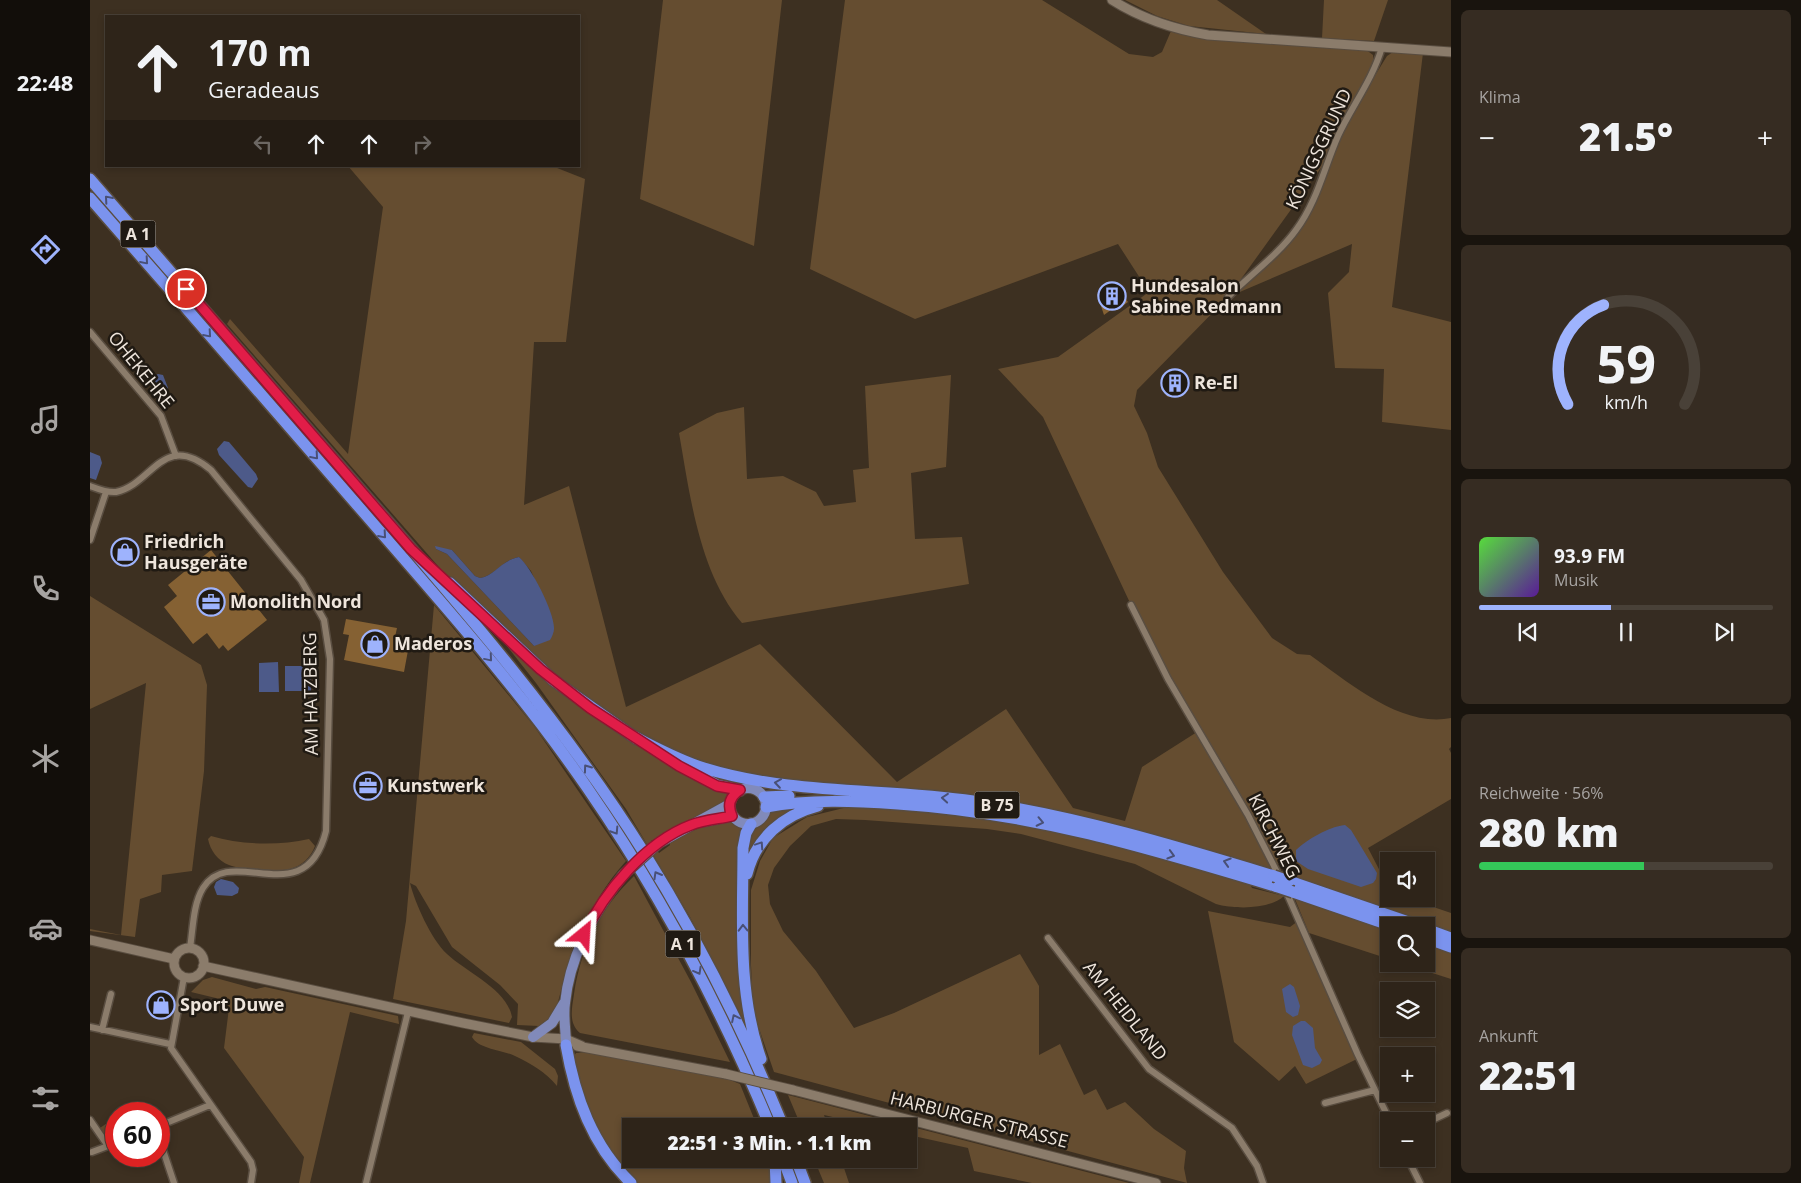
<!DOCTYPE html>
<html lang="de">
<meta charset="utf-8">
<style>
body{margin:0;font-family:"Open Sans",sans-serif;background:#362c22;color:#f1f3f6;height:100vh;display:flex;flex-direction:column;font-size:19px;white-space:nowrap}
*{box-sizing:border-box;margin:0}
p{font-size:16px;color:#a7a4a2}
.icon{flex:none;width:28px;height:28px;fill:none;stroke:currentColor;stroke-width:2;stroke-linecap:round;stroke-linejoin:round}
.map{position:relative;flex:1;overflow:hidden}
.panel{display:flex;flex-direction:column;gap:10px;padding:10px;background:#19140e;width:350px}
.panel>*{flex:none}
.top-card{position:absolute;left:15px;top:15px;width:475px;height:152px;border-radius:0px;box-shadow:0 2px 8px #0003,0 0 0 1px #494138;background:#2e2419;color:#f1f3f6;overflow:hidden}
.buttons{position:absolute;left:1290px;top:852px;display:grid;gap:10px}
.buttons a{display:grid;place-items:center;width:55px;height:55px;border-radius:0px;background:#2e2419;box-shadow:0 2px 8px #0003,0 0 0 1px #494138;font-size:25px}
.speed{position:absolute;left:15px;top:1102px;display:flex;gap:10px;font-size:25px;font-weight:700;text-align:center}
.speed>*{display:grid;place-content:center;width:65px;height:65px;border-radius:50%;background:#2e2419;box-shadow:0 2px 8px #0003,0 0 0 1px #494138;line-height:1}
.speed .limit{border:8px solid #d22;background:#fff;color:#111}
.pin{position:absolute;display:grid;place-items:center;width:42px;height:42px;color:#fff;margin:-21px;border:2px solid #fff;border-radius:50%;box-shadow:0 1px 5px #0007}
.me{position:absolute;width:55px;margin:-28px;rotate:27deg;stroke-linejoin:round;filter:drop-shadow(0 0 4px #0008)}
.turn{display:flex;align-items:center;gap:18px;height:105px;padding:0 20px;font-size:22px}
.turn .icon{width:65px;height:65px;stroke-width:2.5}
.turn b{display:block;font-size:35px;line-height:42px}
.lanes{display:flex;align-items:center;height:48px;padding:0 20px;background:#0003;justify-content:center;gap:25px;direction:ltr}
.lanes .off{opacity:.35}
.big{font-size:38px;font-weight:800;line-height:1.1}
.panel .tile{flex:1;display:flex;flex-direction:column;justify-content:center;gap:8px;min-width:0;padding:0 18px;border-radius:8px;background:#362c22}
.panel .dial{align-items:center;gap:0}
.dial svg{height:130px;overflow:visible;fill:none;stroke:#494138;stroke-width:7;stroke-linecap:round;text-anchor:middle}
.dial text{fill:#f1f3f6;stroke:none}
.song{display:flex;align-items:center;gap:15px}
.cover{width:60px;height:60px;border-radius:8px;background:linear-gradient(135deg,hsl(110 70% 55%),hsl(270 70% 35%))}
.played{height:5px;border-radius:2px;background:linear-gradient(90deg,#9eb3fd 45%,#494138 45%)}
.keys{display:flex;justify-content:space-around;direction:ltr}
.heat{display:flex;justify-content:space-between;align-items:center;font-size:28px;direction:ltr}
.charge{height:8px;border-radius:4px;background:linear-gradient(90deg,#34c759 56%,#494138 0)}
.trip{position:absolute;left:532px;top:1118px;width:295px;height:50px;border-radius:0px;background:#2e2419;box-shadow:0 2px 8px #0003,0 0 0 1px #494138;font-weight:800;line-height:50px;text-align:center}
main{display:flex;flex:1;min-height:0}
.dock{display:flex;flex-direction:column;width:90px;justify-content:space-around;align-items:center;background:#120e0a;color:#a7a4a2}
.dock .icon{width:35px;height:35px}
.dock .current{color:#9eb3fd}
.dock b{font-size:22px;color:#f1f3f6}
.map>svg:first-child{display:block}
</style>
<main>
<nav class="dock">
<b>22:48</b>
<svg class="icon current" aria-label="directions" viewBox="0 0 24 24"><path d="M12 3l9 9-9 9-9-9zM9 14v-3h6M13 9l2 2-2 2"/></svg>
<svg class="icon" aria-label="music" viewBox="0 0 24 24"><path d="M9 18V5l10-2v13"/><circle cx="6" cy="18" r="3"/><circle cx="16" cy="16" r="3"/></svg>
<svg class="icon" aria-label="phone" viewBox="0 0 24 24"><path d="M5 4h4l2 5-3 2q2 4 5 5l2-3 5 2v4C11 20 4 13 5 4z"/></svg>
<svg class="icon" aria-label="climate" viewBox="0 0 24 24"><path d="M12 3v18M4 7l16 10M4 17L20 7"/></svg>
<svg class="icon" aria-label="car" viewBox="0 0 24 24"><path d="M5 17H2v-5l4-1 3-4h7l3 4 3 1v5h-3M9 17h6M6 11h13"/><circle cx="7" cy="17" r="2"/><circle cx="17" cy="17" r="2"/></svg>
<svg class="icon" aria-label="filters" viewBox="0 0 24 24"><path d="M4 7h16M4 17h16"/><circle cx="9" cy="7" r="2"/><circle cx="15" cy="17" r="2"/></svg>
</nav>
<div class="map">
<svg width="1361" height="1183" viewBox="0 0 1361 1183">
<rect width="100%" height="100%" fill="#3d3021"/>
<!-- green -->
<path fill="#654d30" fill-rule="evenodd" d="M 573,0 L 692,0 L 664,246 L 550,199 Z
M 755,0 L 952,0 L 1039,54 L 1063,57 L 1072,52 L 1081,31 L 1275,49 L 1283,55 L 1284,64 L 1240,149 L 1233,165 L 1141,293 L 1213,220 L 1249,134 L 1297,56 L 1303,52 L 1333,53 L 1302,307 L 1361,322 L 1361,430 L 1292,422 L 1294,369 L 1245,368 L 1238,293 L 1259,272 L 1262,244 L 1138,297 L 1047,390 L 1044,406 L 1057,433 L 1068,467 L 1133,572 L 1182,638 L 1207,654 L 1220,655 C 1258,682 1311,728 1361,718 L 1361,747 L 1359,749 L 1361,753 L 1361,799 L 1278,848 L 1291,873 L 1290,889 L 1299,892 L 1299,899 L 1320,899 L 1361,913 L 1361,933 L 1194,873 L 1197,865 L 1184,863 L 1184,871 L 745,787 L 653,775 L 580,752 L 507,708 L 429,646 L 375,597 L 137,324 L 140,319 L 258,454 L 293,207 L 258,166 L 462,166 L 495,179 L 476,342 L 444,342 L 434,505 L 479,486 L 536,707 L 670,644 L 807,782 L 916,709 L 983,808 L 1035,821 L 1052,767 L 1107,732 L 1041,605 L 953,417 L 908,369 L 968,357 L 1059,292 L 1028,244 L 825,319 L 720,269 ZM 346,549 L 362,550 L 385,576 L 390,578 C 405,576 412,560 429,557 L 441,571 L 452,596 L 444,646 L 357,554 Z
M 1035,0 L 1127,0 L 1176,34 L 1099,26 L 1067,16 Z
M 1234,0 L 1298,0 L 1284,41 L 1232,38 Z
M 861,375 L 856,467 L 821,473 L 825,539 L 872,537 L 879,584 L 652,623 C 609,573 600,495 589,433 L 627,413 L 654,407 L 657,479 L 693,476 L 726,492 L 734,506 L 766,502 L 763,470 L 779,468 L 775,386 Z
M 0,596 L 111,665 L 117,685 L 114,771 L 102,871 L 72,875 L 71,892 L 50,899 L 45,937 L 0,931 L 0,929 L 31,935 L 56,683 L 0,709 Z
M 344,605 L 444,726 L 536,861 C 496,905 478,961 464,1018 L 449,1026 L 427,1025 L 428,1004 L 410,985 L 362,947 L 326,886 L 320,883 C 325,903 341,939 357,954 C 376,972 417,989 422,1017 L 419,1023 L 303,999 L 316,921 Z
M 412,640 C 455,681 502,714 552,747 C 578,764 608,784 639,793 L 634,803 L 561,841 L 569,853 L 580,845 L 579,842 L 626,820 L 638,819 L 653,828 L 658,1029 L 600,917 L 536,809 L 446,683 Z
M 721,804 L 698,815 L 658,862 L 657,837 L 683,810 Z
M 762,806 L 854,811 L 991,835 L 1159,882 L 1162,888 L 1194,896 C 1179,910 1144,909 1126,904 L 1045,864 L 931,834 L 897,829 L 775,820 L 746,819 L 721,826 L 700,846 L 684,868 L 678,885 L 680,904 L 693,931 L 726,971 L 764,1028 L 804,1013 L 930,954 L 949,986 L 949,1055 L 970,1044 L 994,1095 L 1006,1089 L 1017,1110 L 1035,1102 L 1064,1129 L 1096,1151 L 1094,1168 L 1097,1183 L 684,1072 L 663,1011 L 661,965 L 661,890 L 670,861 L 683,838 L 717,817 Z
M 121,836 C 151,845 188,846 219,839 L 225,846 C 221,857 212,866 200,869 C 188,872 150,870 139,865 C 128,861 120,850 118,839 Z
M 544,876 L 601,982 L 640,1062 L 490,1033 C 478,1023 482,1008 484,994 C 491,947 510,909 544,876 Z
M 1205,899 L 1299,928 L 1299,959 L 1219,933 Z
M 1118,911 L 1200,927 L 1208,921 L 1269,1058 L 1216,1084 L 1205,1066 L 1189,1081 L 1144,1042 Z
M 1336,942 L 1361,951 L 1361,979 L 1314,964 L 1336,964 Z
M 122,977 L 166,989 L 175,987 L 308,1016 L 309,1024 L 260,1012 L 220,1183 L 209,1183 L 214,1157 L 134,1048 L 139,1008 L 134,1000 L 101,992 L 113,980 Z
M 384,1033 L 431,1042 L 465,1069 L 468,1076 L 467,1086 C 456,1072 440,1063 425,1056 C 413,1050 388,1049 382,1037 Z
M 506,1051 L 625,1074 L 650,1084 L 667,1126 L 541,1126 L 541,1159 L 678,1159 L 681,1183 L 547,1183 C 513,1150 488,1104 484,1056 L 486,1053 Z
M 698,1095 L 1039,1183 L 942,1183 L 884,1171 L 878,1148 L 819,1135 L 819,1126 L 782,1126 L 734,1115 L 738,1126 L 711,1126 Z
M 26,1117 L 26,1143 L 18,1146 L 7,1130 Z
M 724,1159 L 751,1159 L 759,1183 L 734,1183 Z"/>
<!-- water -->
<path fill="#4d5a89" d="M 68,374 L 73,375 L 78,388 L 77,394 L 73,396 L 69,395 L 62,381 L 64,376 Z
M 134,441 L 139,442 L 166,474 L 168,479 L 162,488 L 158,487 L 129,455 L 127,449 Z
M 0,452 L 10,456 L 12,463 L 6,480 L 0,478 Z
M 345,546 L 362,550 L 385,576 L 390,578 C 405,576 410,561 429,557 C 441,567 465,613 464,629 C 464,632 462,637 460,640 L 444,646 L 357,554 L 346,549 Z
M 188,662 L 189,692 L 169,692 L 169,663 Z
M 195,666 L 220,666 L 221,691 L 195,691 Z
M 1255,825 L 1261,830 L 1287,873 L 1286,879 L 1283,883 L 1271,887 L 1218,869 L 1206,861 L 1206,850 C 1218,839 1238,827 1255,825 Z
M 131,879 L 143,882 L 149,888 L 148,893 L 142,896 L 127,895 L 124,887 L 126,882 Z
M 1200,984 L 1204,987 L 1210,1006 L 1208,1015 L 1203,1017 L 1196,1012 L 1192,989 Z
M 1211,1021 L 1215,1021 L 1223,1028 L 1225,1048 L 1232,1060 L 1230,1064 L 1222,1068 L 1213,1065 L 1202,1035 L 1203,1026 Z"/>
<!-- building -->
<path fill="#856133" d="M 1024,282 L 1038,302 L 1027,310 L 1025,307 L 1014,315 L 1007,294 L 1017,293 L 1014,289 Z
M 1091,370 L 1099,378 L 1078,397 L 1071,389 Z
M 121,550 L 177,620 L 138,651 L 133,645 L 129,649 L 117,633 L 103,644 L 74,607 L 87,596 L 78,585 Z
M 256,619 L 307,628 L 305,637 L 309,638 L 308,644 L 319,645 L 314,672 L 254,660 L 259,635 L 253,634 Z"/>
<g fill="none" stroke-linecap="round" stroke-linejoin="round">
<!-- street casing -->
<g stroke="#594d40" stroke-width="9">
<path id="street" d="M 1138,297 C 1160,275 1188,255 1206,230 C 1227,202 1234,168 1248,136 C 1262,106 1283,79 1292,47
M 0,332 L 71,416 L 86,456
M 0,486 C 8,489 17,493 26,492 C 62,485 73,430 121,470 L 211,580 L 234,620 L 240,659 L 236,831 C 215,915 141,842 113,888 C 103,904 103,929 100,948
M 0,540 L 16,492
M 1041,605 L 1078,679 L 1158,815 L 1190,878
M 1195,889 L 1268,1055 L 1300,1121
M 958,938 L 1059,1069 L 1142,1128 L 1167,1166 L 1173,1183
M 94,977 L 81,1048 L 161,1162 L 163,1170 L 161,1183
M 0,1027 L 80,1044
M 12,1030 L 21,994
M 1235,1103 L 1285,1090
M 0,1120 L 18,1146
M 1336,1123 L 1357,1113
M 69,1126 L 120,1105
M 69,1138 L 84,1183
M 2,1152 L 26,1143
M 1318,1159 L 1330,1183
M 276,1183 L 318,1012"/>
</g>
<!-- secondary casing -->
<g stroke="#594d40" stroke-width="11">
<path id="secondary" d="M 1022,0 C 1052,19 1083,29 1118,35 L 1361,52
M 0,940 L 84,959
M84 963a15 15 0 1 1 30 0a15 15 0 1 1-30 0Z
M 113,966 L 373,1023 L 443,1037 L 476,1039 L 492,1046
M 487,1046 L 636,1074
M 703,1090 L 1066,1183"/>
</g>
<!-- primary casing -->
<g stroke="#594d40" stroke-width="12">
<path id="primary" d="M640 806a18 18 0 1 1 36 0a18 18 0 1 1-36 0Z
M 612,822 L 643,816
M 569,843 L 640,804
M 443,1037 L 462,1023 L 474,1003
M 476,1045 C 476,1031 473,1017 475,1003 C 480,954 504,912 533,875"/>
</g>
<!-- highway casing -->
<g stroke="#594d40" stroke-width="14">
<path id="highway" d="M 0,179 C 91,283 181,388 272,492 C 372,607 472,722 553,851 C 608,939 654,1031 693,1126
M 0,198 C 92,303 183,408 275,514 C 352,603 431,691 498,789 C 571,895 631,1008 680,1126
M 360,583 L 463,680 L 547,739
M 541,735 C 565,747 588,760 614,768 C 701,795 794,788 883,801 C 986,816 1085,846 1184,876
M 584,762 L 627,785 L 650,790
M 674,797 L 699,796
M 676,807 C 720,799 765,801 808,804 C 944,813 1059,848 1188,887
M 661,824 L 656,833 L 653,848 C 653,918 647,992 671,1059
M 657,874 C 666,838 693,815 728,806
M 1199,881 L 1330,926
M 1203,892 L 1302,926
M 1336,929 L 1361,938
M 1336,938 L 1361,947
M 476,1045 C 485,1097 502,1145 541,1183
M 685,1159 L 686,1183
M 693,1159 L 702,1183
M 706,1159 L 715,1183"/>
</g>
<!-- street -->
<use href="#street" stroke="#8b7c6b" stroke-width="6"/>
<!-- secondary -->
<use href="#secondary" stroke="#8b7c6b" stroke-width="9"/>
<!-- primary -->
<use href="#primary" stroke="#818aba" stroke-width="10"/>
<!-- highway -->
<use href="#highway" stroke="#7b93ee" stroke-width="11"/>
<!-- secondary-bridge casing -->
<g stroke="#594d40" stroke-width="11" stroke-linecap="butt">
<path id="secondary-bridge" d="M 636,1074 L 703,1090"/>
</g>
<!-- primary-bridge casing -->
<g stroke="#594d40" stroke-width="12" stroke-linecap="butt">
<path id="primary-bridge" d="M 533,875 L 569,843"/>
</g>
<!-- highway-bridge casing -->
<g stroke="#594d40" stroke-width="14" stroke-linecap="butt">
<path id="highway-bridge" d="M 1184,876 L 1199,881
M 1188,887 L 1203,892"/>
</g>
<!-- secondary-bridge -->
<use href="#secondary-bridge" stroke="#8b7c6b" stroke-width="9"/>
<!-- primary-bridge -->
<use href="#primary-bridge" stroke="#818aba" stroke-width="10"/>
<!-- highway-bridge -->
<use href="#highway-bridge" stroke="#7b93ee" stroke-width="11"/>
</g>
<!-- one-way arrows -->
<defs><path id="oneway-chevron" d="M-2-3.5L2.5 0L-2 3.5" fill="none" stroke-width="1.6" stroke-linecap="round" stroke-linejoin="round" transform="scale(1.25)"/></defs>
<g stroke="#495076">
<use href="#oneway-chevron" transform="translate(18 199) rotate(-131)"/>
<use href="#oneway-chevron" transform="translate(55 261) rotate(49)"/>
<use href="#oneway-chevron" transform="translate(118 334) rotate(49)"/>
<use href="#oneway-chevron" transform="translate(225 456) rotate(49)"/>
<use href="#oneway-chevron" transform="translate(293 535) rotate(49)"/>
<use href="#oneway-chevron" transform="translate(399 658) rotate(50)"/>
<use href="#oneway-chevron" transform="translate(497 768) rotate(-126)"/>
<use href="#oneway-chevron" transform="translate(688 783) rotate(-172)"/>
<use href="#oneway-chevron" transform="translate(855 798) rotate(-175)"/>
<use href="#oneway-chevron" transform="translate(950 822) rotate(12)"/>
<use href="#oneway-chevron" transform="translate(525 831) rotate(57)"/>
<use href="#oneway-chevron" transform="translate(670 845) rotate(-56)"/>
<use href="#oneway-chevron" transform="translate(1081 855) rotate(16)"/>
<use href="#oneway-chevron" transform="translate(1137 862) rotate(-163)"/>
<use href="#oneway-chevron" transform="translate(567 875) rotate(-120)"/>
<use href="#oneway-chevron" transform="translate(653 928) rotate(-91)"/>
<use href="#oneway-chevron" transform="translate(608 971) rotate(61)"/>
<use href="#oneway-chevron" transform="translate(645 1018) rotate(-116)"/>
</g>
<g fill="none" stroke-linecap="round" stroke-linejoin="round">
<!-- route casing -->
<g stroke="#92132f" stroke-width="12">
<path id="route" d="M 96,289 L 321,549 L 450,669 L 500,708 L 589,766 L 627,786 L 650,790 C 640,796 637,805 642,816 C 629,819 614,820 601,825 C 556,842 514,892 494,935"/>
</g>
<!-- route -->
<use href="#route" stroke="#e11d48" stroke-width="9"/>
</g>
<!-- icons -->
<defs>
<g id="building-ring" transform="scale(1.4375)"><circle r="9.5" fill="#201a13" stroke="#9eb3fd" stroke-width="1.5"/><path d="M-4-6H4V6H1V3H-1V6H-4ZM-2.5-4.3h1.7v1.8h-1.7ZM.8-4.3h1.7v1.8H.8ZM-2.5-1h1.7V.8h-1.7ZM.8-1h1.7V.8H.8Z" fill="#9eb3fd"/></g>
<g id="shop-ring" transform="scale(1.4375)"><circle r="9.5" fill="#201a13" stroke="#9eb3fd" stroke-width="1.5"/><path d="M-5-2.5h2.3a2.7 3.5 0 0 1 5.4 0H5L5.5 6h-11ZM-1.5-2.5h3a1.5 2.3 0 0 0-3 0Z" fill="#9eb3fd"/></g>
<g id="office-ring" transform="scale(1.4375)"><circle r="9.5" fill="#201a13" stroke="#9eb3fd" stroke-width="1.5"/><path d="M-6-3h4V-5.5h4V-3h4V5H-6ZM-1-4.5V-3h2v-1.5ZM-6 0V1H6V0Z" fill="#9eb3fd"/></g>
</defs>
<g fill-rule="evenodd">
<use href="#building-ring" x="1022" y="296"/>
<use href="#building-ring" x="1085" y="383"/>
<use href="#shop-ring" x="35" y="552"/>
<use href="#office-ring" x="121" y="602"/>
<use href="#shop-ring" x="285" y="644"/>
<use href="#office-ring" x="278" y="786"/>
<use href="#shop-ring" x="71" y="1005"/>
</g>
<g text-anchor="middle" stroke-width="5" stroke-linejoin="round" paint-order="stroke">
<!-- shield labels -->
<g fill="#201a13" stroke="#b0a8a0" stroke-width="1">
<rect x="30.5" y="220.5" width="35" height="27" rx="4"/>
<rect x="884.5" y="791.5" width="45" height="27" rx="4"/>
<rect x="575.5" y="930.5" width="35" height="27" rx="4"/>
</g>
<g font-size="16" font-weight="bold" fill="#eee5dc">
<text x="48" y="240">A 1</text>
<text x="907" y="811">B 75</text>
<text x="593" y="950">A 1</text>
</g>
<!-- street labels -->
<g font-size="18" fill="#eee5dc" stroke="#201a13">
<text transform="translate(1229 149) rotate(-65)" y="6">KÖNIGSGRUND</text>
<text transform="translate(51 370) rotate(51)" y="6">OHEKEHRE</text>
<text transform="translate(221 694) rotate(-91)" y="6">AM HATZBERG</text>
<text transform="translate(1184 836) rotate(63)" y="6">KIRCHWEG</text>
<text transform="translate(1035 1011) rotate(51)" y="6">AM HEIDLAND</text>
<text transform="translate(889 1120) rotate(14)" y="6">HARBURGER STRASSE</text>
</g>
<!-- poi labels -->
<g font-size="18" font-weight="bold" fill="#eee5dc" stroke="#201a13" text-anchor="start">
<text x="1041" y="292">Hundesalon<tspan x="1041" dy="21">Sabine Redmann</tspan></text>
<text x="1104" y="389">Re-El</text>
<text x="54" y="548">Friedrich<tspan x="54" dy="21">Hausgeräte</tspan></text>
<text x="140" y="608">Monolith Nord</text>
<text x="304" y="650">Maderos</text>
<text x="297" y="792">Kunstwerk</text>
<text x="90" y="1011">Sport Duwe</text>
</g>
</g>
</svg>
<div class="buttons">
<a><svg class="icon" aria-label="sound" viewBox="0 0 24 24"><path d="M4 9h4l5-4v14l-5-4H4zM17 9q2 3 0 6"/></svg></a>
<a><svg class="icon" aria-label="search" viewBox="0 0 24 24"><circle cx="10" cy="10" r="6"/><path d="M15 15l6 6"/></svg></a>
<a><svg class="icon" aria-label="layers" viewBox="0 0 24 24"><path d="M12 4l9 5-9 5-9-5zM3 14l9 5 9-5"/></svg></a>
<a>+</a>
<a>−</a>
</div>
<div class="speed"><div class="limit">60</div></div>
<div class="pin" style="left:96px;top:289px;background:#d93025"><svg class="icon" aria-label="arrive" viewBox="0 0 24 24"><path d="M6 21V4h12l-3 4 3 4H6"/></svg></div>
<svg class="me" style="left:494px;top:935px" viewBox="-20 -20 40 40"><path d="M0-17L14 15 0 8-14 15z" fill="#e11d48" stroke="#fff" stroke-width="4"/></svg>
<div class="trip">22:51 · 3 Min. · 1.1 km</div>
<div class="top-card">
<div class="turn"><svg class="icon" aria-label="ahead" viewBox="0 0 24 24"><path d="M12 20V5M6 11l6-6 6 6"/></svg><div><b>170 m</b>Geradeaus</div></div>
<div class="lanes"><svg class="icon off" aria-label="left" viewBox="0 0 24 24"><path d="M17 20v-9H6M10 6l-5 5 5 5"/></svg><svg class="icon" aria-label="ahead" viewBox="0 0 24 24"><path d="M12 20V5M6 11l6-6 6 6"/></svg><svg class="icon" aria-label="ahead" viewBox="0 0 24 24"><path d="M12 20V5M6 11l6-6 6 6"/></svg><svg class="icon off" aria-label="right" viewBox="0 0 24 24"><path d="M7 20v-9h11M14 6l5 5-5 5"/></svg></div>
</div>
</div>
<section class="panel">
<div class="tile"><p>Klima</p>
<div class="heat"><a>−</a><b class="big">21.5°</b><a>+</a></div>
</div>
<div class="tile dial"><svg viewBox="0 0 100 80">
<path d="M14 69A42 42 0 1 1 86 69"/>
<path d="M14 69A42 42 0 0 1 36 8" stroke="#9eb3fd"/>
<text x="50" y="56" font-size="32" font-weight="700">59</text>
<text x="50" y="72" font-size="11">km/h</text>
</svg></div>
<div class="tile">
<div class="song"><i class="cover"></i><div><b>93.9 FM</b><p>Musik</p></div></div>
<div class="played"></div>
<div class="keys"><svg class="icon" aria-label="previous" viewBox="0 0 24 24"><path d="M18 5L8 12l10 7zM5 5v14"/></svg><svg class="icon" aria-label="pause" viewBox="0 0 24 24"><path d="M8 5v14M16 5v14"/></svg><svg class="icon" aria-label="next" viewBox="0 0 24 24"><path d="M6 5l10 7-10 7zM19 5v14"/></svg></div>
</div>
<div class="tile"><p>Reichweite · 56%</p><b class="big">280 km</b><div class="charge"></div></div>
<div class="tile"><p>Ankunft</p><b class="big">22:51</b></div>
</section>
</main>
